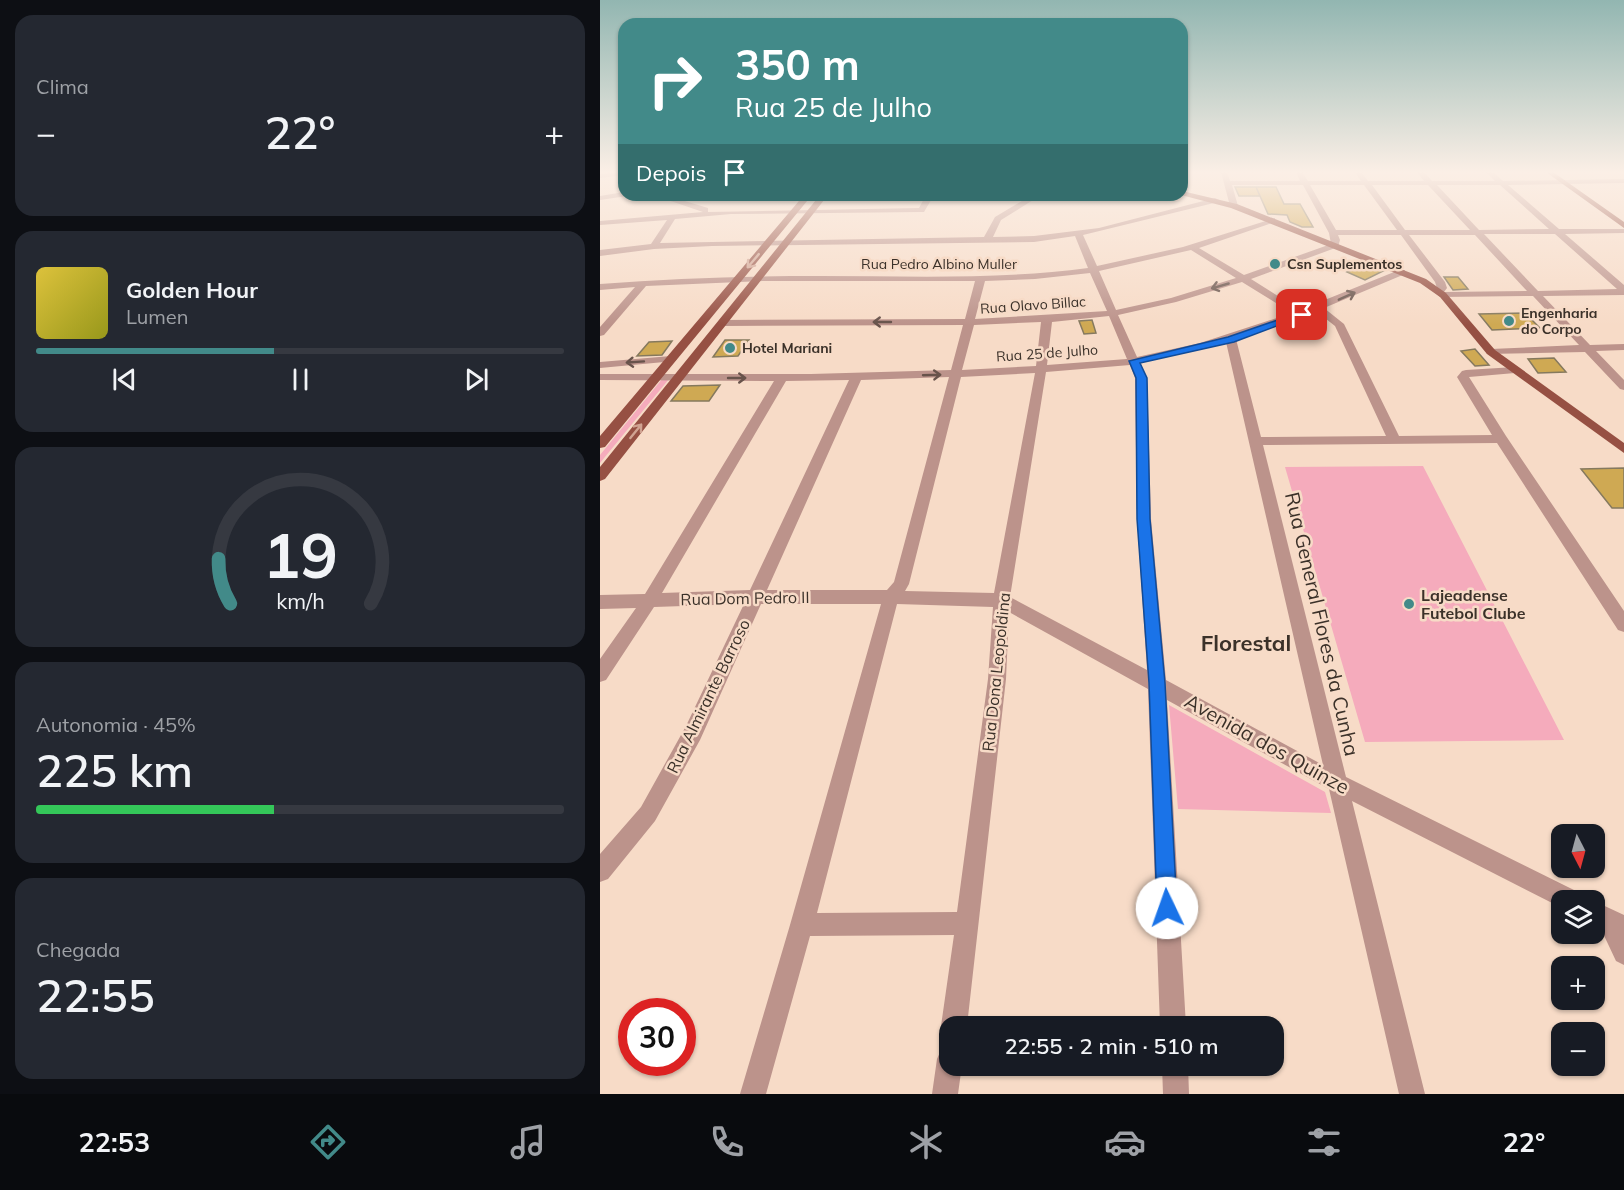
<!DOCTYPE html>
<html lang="pt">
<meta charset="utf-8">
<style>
body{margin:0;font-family:Mulish,sans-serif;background:#242831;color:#f1f3f6;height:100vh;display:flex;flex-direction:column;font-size:22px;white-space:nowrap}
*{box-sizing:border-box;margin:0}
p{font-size:20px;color:#9ea1a6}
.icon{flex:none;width:33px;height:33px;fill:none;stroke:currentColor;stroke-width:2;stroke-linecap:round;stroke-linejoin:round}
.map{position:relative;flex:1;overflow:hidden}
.sheet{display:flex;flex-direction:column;gap:15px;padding:15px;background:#0d0f14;width:600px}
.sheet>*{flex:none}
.guide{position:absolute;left:18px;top:18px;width:570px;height:183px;border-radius:18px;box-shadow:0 2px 4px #0004;background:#428a89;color:#fff;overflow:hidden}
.needle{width:39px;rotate:174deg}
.tools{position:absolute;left:951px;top:824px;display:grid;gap:12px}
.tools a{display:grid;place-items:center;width:54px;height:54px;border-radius:12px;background:#171b24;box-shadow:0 2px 4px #0004;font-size:30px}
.speed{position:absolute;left:18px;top:998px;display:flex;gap:12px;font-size:30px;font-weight:700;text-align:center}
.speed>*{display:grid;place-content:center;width:78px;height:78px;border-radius:50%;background:#171b24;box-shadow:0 2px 4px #0004;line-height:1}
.speed .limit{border:9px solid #d22;background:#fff;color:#111}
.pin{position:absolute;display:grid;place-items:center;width:51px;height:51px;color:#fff;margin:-26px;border-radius:12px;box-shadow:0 3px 9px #0006}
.me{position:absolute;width:66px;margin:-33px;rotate:357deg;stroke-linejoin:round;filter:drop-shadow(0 0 4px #0008)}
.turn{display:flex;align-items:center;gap:21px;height:126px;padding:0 18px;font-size:27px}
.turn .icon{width:78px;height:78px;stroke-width:2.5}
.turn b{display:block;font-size:42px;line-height:51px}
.then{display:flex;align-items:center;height:57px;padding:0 18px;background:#0003;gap:12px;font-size:22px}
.big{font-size:45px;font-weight:600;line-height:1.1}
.sheet .card{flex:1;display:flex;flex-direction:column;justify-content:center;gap:9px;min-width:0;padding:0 21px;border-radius:18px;background:#242831}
.sheet .dial{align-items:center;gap:0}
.dial svg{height:156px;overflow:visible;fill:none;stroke:#363941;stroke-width:7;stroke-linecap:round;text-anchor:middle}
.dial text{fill:#f1f3f6;stroke:none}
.song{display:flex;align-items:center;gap:18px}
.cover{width:72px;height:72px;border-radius:9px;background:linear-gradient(135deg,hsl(50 70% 55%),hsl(60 70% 35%))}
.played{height:6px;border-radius:3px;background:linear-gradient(90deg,#428a89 45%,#363941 45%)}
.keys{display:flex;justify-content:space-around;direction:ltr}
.heat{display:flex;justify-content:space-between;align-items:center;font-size:33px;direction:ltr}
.charge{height:9px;border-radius:4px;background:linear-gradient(90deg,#34c759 45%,#363941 0)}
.trip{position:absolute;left:339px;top:1016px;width:345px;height:60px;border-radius:18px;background:#171b24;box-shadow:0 2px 4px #0004;font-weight:600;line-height:60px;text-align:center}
.tabs{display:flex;height:96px;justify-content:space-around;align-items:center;background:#090b0e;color:#9ea1a6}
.tabs .icon{width:42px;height:42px}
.tabs .active{color:#428a89}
.tabs b{font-size:27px;color:#f1f3f6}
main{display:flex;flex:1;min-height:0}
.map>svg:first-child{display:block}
</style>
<main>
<section class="sheet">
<div class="card"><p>Clima</p>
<div class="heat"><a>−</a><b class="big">22°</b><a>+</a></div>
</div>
<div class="card">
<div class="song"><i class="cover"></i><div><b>Golden Hour</b><p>Lumen</p></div></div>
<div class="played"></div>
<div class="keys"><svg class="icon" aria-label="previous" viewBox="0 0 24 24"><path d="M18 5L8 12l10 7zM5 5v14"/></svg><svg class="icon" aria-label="pause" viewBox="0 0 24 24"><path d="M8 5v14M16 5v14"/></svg><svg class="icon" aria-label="next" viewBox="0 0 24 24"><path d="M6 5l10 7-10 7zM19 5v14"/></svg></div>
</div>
<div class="card dial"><svg viewBox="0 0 100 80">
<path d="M14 69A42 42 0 1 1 86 69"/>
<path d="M14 69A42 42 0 0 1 8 46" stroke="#428a89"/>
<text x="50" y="56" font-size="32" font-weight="700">19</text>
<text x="50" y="72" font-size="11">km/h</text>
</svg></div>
<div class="card"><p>Autonomia · 45%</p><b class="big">225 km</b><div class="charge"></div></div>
<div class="card"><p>Chegada</p><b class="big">22:55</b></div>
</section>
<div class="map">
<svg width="1024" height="1094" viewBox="0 0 1024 1094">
<rect width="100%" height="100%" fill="#f7dbc7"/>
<!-- green -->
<path fill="#f5abbc" d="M 63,378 L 69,379 L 0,463 L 0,455 Z
M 823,466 L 964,740 L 765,742 L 685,467 Z
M 569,705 L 725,792 L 731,813 L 578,809 Z"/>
<!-- building -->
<path fill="#cfa953" stroke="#85795e" stroke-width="1.5" d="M 635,187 L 656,187 L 660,196 L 639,196 Z
M 656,187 L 676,187 L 684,204 L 700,204 L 713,227 L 702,227 L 690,222 L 687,215 L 668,214 Z
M 765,264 L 783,271 L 765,280 L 747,272 Z
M 844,277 L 858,277 L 868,289 L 853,290 Z
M 925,313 L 940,328 L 892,330 L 879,314 Z
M 492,320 L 496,333 L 484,334 L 479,321 Z
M 125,340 L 149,340 L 138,356 L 113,357 Z
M 72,341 L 62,355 L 37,356 L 49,342 Z
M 875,349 L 889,365 L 875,366 L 861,351 Z
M 954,358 L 966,372 L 938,373 L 928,359 Z
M 120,385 L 109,401 L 71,401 L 83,386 Z
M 1024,468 L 1024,508 L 1012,508 L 981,469 Z"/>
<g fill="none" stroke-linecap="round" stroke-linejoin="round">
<!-- minor -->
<path fill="#bc938b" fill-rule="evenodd" d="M 24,172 L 24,175 L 0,178 L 0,174 Z
M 621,172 L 627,172 L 630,181 L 700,181 L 696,172 L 702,172 L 708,181 L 761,181 L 755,172 L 761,172 L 768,181 L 824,181 L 817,172 L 824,172 L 832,181 L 895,181 L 886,172 L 893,172 L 903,181 L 1024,179 L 1024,183 L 908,185 L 959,229 L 1024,229 L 1024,233 L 965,234 L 1024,285 L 1024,295 L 943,296 L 990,345 L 1024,344 L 1024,350 L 996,351 L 1024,380 L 1024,390 L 1020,389 L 985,352 L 887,354 L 886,352 L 891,349 L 979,345 L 933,296 L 840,297 L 834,292 L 837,288 L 835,282 L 801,235 L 738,235 L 740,240 L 738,247 L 651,279 L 700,310 L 799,270 L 805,270 L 805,274 L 724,308 L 744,324 L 799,436 L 892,435 L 857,377 L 862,371 L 866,370 L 915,367 L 921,370 L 915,373 L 869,377 L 906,436 L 1024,611 L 1024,632 L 1018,630 L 897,443 L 663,445 L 746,777 L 978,892 L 981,900 L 962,900 L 962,908 L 752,801 L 825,1094 L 799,1094 L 729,789 L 567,700 L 586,1026 L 560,1026 L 548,689 L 409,612 L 406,679 L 367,1026 L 350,1026 L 350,1037 L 345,1035 L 341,1026 L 354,935 L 210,936 L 166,1094 L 140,1094 L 190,925 L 281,604 L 161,604 L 100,740 L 55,821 L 8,879 L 0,882 L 0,854 L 41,807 L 86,726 L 144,604 L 54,607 L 6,680 L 0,682 L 0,659 L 36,608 L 0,609 L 0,595 L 45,594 L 174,381 L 0,380 L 0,374 L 211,374 L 351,370 L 363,325 L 122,326 L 117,323 L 122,320 L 365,319 L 375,281 L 163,281 L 46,286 L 4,335 L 0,336 L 0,327 L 35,287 L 0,290 L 0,284 C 72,278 145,276 219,276 C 309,276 399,280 488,268 L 475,236 L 434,242 L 112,246 L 54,249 L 0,256 L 0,250 L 51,244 L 67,220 L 0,225 L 0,221 L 103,212 L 53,195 L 65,195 L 108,208 L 108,212 L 319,208 L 326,195 L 334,195 L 324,212 L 321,212 L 131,214 L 75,219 L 60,243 L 384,237 L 395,217 L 432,195 L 441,195 L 401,220 L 393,237 L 434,236 L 499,228 L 615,198 L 619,200 L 618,202 L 483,235 L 497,266 L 583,247 L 675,218 L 675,222 L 599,248 L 644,275 L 731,244 L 729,233 L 703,185 L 632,185 L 638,206 L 634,208 L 630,206 ZM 710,185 L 764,185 L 797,230 L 736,230 ZM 772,185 L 828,185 L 870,230 L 805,230 ZM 837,185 L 900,185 L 949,229 L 879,230 ZM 884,234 L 955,234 L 1017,289 L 938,291 ZM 809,235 L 875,235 L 927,291 L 844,292 L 847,288 L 845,282 ZM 591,250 L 636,278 L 571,298 L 516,310 L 499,271 ZM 490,273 L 507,311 L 375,319 L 385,281 L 435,279 ZM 642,282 L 692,313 L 600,343 L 537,357 L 518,315 L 576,302 ZM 716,311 L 735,326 L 786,436 L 661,437 L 636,339 L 705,317 ZM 509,316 L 527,359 L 447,365 L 452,322 ZM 441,322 L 436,366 L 362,370 L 374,325 ZM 626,342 L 723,765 L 566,680 L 551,519 L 547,378 L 540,363 ZM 530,365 L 535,378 L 537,519 L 547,670 L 410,597 L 446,372 ZM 435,373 L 394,593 L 305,591 L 309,584 L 361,377 ZM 349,377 L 294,582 L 287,590 L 167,590 L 261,380 ZM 249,380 L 150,590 L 62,593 L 186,381 ZM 297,604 L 393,607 L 388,679 L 357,912 L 217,913 Z
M 24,192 L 24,195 L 27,196 L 0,200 L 0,196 Z
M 71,356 L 77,359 L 75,361 L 0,368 L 0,362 Z
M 994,901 L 1024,915 L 1024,965 L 1016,961 L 1000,927 L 994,924 Z
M 350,1046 L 350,1065 L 362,1065 L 358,1094 L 332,1094 L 337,1059 L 341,1050 Z
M 562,1065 L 588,1065 L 589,1094 L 563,1094 Z"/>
<!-- major -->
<path fill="#965043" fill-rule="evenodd" d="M 946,172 L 953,172 L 1024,222 L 1024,228 Z
M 582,191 L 637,204 L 826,279 L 846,293 L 895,350 L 1024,443 L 1024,453 L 887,354 L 840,297 L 820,283 L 631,208 L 581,195 Z
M 204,195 L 212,195 L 5,447 L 0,448 L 0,436 Z
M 220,195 L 228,195 L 5,479 L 0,481 L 0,467 Z"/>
</g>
<!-- one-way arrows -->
<defs><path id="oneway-shaft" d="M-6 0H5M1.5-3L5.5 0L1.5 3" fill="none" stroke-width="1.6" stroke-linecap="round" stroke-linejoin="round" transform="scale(1.5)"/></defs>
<g stroke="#d0a392">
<use href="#oneway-shaft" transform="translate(153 261) rotate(130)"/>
<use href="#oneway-shaft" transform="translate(36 431) rotate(-51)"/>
</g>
<g stroke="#68534b">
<use href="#oneway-shaft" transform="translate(620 286) rotate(164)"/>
<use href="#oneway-shaft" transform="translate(747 296) rotate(-24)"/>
<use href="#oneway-shaft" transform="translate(282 322) rotate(-180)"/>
<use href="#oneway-shaft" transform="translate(35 362) rotate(176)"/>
<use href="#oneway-shaft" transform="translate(332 375) rotate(-2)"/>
<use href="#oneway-shaft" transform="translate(137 378)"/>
</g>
<!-- sky -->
<linearGradient id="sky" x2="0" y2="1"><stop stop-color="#92b6b1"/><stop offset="0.53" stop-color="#fbefe6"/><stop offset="1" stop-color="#fbefe6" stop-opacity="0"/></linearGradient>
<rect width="1024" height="325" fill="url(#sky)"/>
<!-- route -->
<path fill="#1a73e8" stroke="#114b97" stroke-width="1.5" d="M 698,313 L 706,315 L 634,342 L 540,363 L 547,378 L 550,519 L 565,683 L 577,908 L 574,915 L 567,918 L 560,915 L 557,908 L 549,683 L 537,519 L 536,378 L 529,361 L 628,337 Z"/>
<!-- markers -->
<g fill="#428a89" stroke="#f7dbc7" stroke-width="2">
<circle cx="675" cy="264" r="6"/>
<circle cx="909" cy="321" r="6"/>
<circle cx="130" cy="348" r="6"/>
<circle cx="809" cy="604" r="6"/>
</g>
<g text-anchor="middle" stroke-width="5" stroke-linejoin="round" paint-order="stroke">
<!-- far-street labels -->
<g font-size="14" fill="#3b3129" stroke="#f7dbc7">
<text x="339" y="269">Rua Pedro Albino Muller</text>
<text transform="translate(433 305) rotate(-4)" y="5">Rua Olavo Billac</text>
<text transform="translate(447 353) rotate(-4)" y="5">Rua 25 de Julho</text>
</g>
<!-- far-poi labels -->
<g font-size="14" font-weight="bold" fill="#3b3129" stroke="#f7dbc7" text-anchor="start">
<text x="687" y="269">Csn Suplementos</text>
<text x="921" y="318">Engenharia<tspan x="921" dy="16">do Corpo</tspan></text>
<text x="142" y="353">Hotel Mariani</text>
</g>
<!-- poi labels -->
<g font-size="16" font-weight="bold" fill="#3b3129" stroke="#f7dbc7" text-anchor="start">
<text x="821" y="601">Lajeadense<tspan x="821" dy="18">Futebol Clube</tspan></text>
</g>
<!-- street labels -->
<g font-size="16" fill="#3b3129" stroke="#f7dbc7">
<text transform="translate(145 598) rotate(-1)" y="6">Rua Dom Pedro II</text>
<text transform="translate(396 672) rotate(-84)" y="6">Rua Dona Leopoldina</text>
<text transform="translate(108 696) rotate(-64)" y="6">Rua Almirante Barroso</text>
</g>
<!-- near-street labels -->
<g font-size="20" fill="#3b3129" stroke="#f7dbc7">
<text transform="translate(722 624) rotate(77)" y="7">Rua General Flores da Cunha</text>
<text transform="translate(667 744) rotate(29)" y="7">Avenida dos Quinze</text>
</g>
<!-- district labels -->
<g font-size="22" font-weight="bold" fill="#3b3129" stroke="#f7dbc7">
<text x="646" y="651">Florestal</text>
</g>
</g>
</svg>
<div class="tools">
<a><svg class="needle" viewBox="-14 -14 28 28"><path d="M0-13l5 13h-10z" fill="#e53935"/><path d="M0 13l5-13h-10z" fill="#9ea1a6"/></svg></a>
<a><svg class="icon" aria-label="layers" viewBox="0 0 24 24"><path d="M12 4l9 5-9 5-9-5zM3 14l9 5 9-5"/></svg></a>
<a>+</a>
<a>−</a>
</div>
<div class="speed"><div class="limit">30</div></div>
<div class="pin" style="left:702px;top:315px;background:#d93025"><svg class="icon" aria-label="arrive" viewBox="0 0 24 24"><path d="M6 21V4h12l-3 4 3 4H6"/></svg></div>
<svg class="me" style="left:567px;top:908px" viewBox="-20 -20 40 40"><circle r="19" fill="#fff"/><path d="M0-13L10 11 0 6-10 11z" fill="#1a73e8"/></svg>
<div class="trip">22:55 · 2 min · 510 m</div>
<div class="guide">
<div class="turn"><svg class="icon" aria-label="right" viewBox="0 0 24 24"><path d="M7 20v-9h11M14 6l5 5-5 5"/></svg><div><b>350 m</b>Rua 25 de Julho</div></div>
<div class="then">Depois<svg class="icon" aria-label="arrive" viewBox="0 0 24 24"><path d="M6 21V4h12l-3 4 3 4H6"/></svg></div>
</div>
</div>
</main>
<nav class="tabs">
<b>22:53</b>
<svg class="icon active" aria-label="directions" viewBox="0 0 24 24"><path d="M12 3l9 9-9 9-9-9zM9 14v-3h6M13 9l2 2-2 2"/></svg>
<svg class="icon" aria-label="music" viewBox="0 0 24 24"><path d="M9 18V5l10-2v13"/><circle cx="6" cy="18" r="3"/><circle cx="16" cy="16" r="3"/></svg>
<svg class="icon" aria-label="phone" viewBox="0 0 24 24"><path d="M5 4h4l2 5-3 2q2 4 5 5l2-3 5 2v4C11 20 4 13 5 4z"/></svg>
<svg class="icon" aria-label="climate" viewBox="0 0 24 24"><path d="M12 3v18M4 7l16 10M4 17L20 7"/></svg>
<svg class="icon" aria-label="car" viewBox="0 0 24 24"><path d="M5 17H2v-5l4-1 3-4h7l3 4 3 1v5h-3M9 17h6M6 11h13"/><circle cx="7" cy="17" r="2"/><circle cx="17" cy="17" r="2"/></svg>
<svg class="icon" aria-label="filters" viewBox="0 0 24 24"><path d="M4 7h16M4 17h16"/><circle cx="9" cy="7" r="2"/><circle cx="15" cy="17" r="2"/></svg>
<b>22°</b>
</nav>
